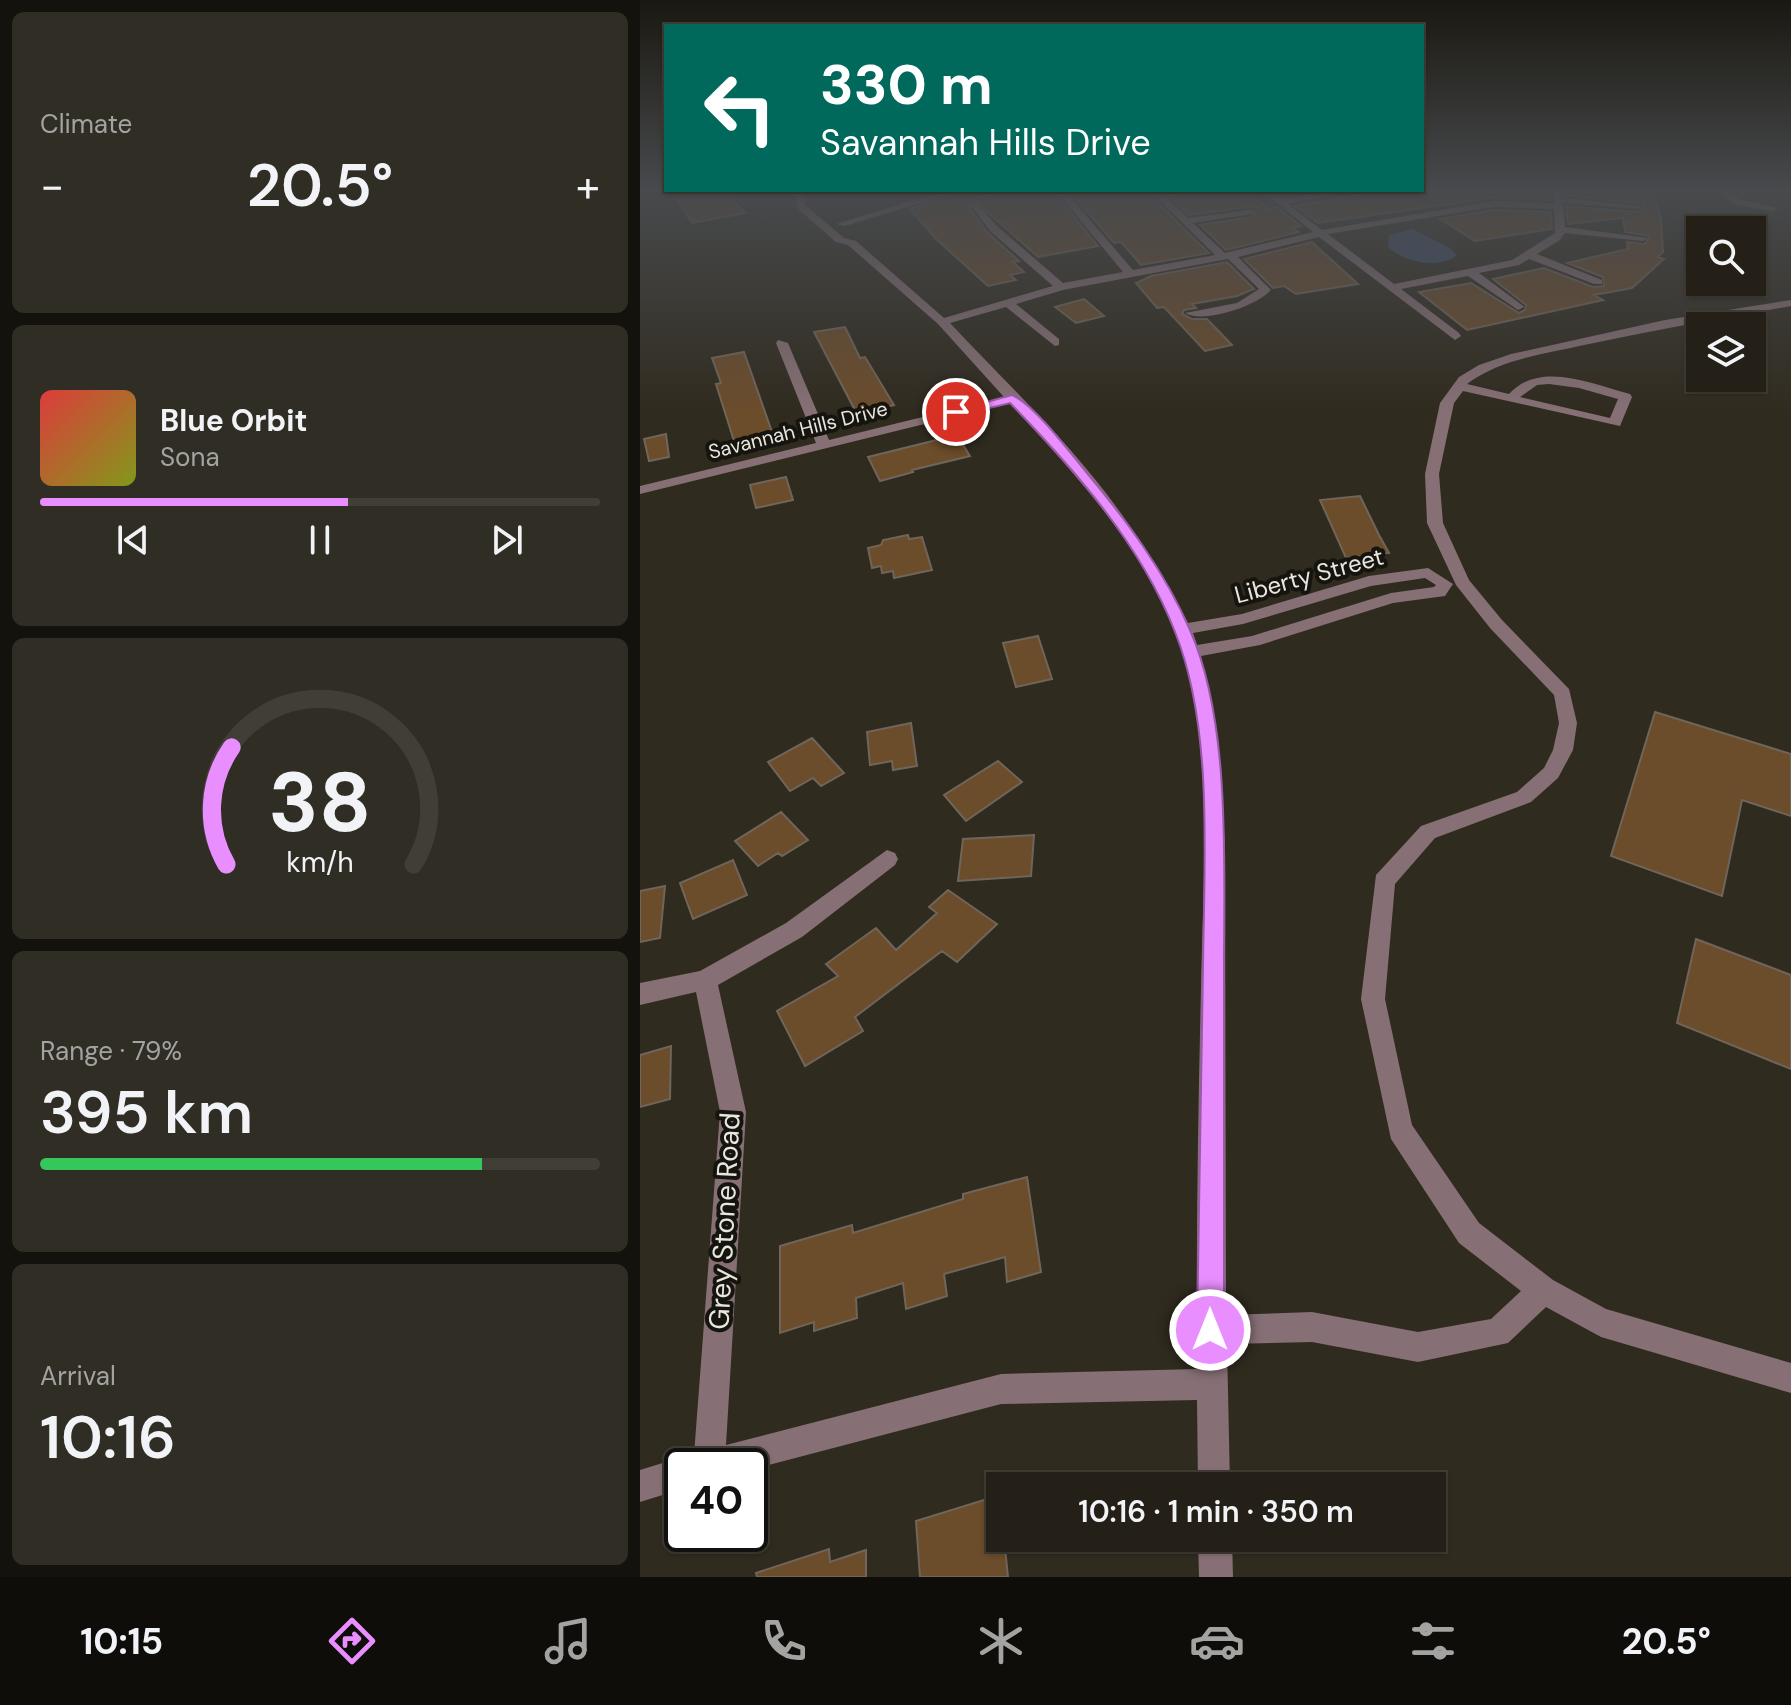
<!DOCTYPE html>
<meta charset="utf-8">
<style>
body{margin:0;font-family:"DM Sans",sans-serif;background:#302d24;color:#f1f3f6;height:100vh;display:flex;flex-direction:column;font-size:30px;white-space:nowrap}
*{box-sizing:border-box;margin:0}
p{font-size:26px;color:#a3a3a1}
.icon{flex:none;width:44px;height:44px;fill:none;stroke:currentColor;stroke-width:2;stroke-linecap:round;stroke-linejoin:round}
.map{position:relative;flex:1;overflow:hidden}
.sheet{display:flex;flex-direction:column;gap:12px;padding:12px;background:#14120d;width:640px}
.sheet>*{flex:none}
.guide{position:absolute;left:24px;top:24px;width:760px;height:168px;border-radius:0px;box-shadow:0 2px 6px #0004,0 0 0 2px #413e36;background:#00695c;color:#fff;overflow:hidden}
.controls{position:absolute;left:1046px;top:216px;display:grid;gap:16px}
.controls a{display:grid;place-items:center;width:80px;height:80px;border-radius:0px;background:#242017;box-shadow:0 2px 6px #0004,0 0 0 2px #413e36;font-size:40px}
.speed{position:absolute;left:24px;top:1448px;display:flex;gap:16px;font-size:40px;font-weight:700;text-align:center}
.speed>*{display:grid;place-content:center;width:104px;height:104px;border-radius:50%;background:#242017;box-shadow:0 2px 6px #0004,0 0 0 2px #413e36;line-height:1}
.speed .limit{border:4px solid #111;border-radius:12px;background:#fff;color:#111}
.pin{position:absolute;display:grid;place-items:center;width:68px;height:68px;color:#fff;margin:-34px;border:4px solid #fff;border-radius:50%;box-shadow:0 2px 8px #0007}
.me{position:absolute;width:88px;margin:-44px;rotate:0deg;stroke-linejoin:round;filter:drop-shadow(0 0 6px #0008)}
.turn{display:flex;align-items:center;gap:28px;height:168px;padding:0 24px;font-size:36px}
.turn .icon{width:104px;height:104px;stroke-width:2.5}
.turn b{display:block;font-size:56px;line-height:68px}
.big{font-size:60px;font-weight:600;line-height:1.1}
.sheet .widget{flex:1;display:flex;flex-direction:column;justify-content:center;gap:12px;min-width:0;padding:0 28px;border-radius:12px;background:#302d24}
.sheet .dial{align-items:center;gap:0}
.dial svg{height:208px;overflow:visible;fill:none;stroke:#413e36;stroke-width:7;stroke-linecap:round;text-anchor:middle}
.dial text{fill:#f1f3f6;stroke:none}
.song{display:flex;align-items:center;gap:24px}
.cover{width:96px;height:96px;border-radius:12px;background:linear-gradient(135deg,hsl(0 70% 55%),hsl(70 70% 35%))}
.played{height:8px;border-radius:4px;background:linear-gradient(90deg,#e98efe 55%,#413e36 55%)}
.keys{display:flex;justify-content:space-around;direction:ltr}
.heat{display:flex;justify-content:space-between;align-items:center;font-size:44px;direction:ltr}
.charge{height:12px;border-radius:6px;background:linear-gradient(90deg,#34c759 79%,#413e36 0)}
.trip{position:absolute;left:346px;top:1472px;width:460px;height:80px;border-radius:0px;background:#242017;box-shadow:0 2px 6px #0004,0 0 0 2px #413e36;font-weight:600;line-height:80px;text-align:center}
.tab-bar{display:flex;height:128px;justify-content:space-around;align-items:center;background:#0e0d09;color:#a3a3a1}
.tab-bar .icon{width:56px;height:56px}
.tab-bar .active{color:#e98efe}
.tab-bar b{font-size:36px;color:#f1f3f6}
main{display:flex;flex:1;min-height:0}
.map>svg:first-child{display:block}
</style>
<main>
<section class="sheet">
<div class="widget"><p>Climate</p>
<div class="heat"><a>−</a><b class="big">20.5°</b><a>+</a></div>
</div>
<div class="widget">
<div class="song"><i class="cover"></i><div><b>Blue Orbit</b><p>Sona</p></div></div>
<div class="played"></div>
<div class="keys"><svg class="icon" aria-label="previous" viewBox="0 0 24 24"><path d="M18 5L8 12l10 7zM5 5v14"/></svg><svg class="icon" aria-label="pause" viewBox="0 0 24 24"><path d="M8 5v14M16 5v14"/></svg><svg class="icon" aria-label="next" viewBox="0 0 24 24"><path d="M6 5l10 7-10 7zM19 5v14"/></svg></div>
</div>
<div class="widget dial"><svg viewBox="0 0 100 80">
<path d="M14 69A42 42 0 1 1 86 69"/>
<path d="M14 69A42 42 0 0 1 16 24" stroke="#e98efe"/>
<text x="50" y="56" font-size="32" font-weight="700">38</text>
<text x="50" y="72" font-size="11">km/h</text>
</svg></div>
<div class="widget"><p>Range · 79%</p><b class="big">395 km</b><div class="charge"></div></div>
<div class="widget"><p>Arrival</p><b class="big">10:16</b></div>
</section>
<div class="map">
<svg width="1151" height="1577" viewBox="0 0 1151 1577">
<rect width="100%" height="100%" fill="#302b1f"/>
<!-- water -->
<path fill="#3d5173" d="M 773,229 L 810,248 L 817,255 C 799,270 764,262 748,247 L 749,235 Z"/>
<!-- building -->
<path fill="#6b4c2b" stroke="#70655a" stroke-width="2" d="M 32,192 L 85,192 L 105,213 L 52,223 Z
M 319,192 L 336,192 L 336,197 L 375,192 L 414,192 L 458,246 L 398,257 L 335,201 L 330,209 L 348,233 L 379,261 L 373,262 L 384,272 L 370,275 L 376,280 L 348,286 L 295,238 L 270,209 Z
M 430,192 L 496,192 L 502,200 L 513,198 L 569,253 L 501,265 L 481,242 L 474,243 Z
M 554,192 L 607,192 L 628,209 L 637,207 L 661,226 L 652,228 L 659,232 L 586,250 L 560,225 L 612,217 L 618,208 L 615,206 L 549,215 L 529,196 Z
M 737,192 L 910,192 L 911,200 L 852,198 L 678,223 L 655,206 Z
M 926,192 L 1012,192 L 1021,218 L 1023,252 L 1018,257 L 1024,259 L 992,288 L 954,295 L 963,300 L 827,330 L 779,292 L 831,283 L 879,313 L 885,310 L 886,305 L 853,279 L 904,268 L 953,287 L 964,286 L 963,277 L 927,263 L 988,249 L 987,242 L 1005,244 L 1010,236 L 985,232 L 983,218 L 928,224 L 926,206 L 997,212 L 1004,209 L 1004,204 L 926,195 Z
M 853,210 L 911,212 L 912,229 L 835,241 L 800,219 Z
M 672,242 L 718,284 L 656,294 L 644,286 L 633,288 L 604,259 Z
M 587,262 L 614,289 L 597,296 L 552,304 L 556,308 L 544,310 L 542,314 L 552,319 L 567,319 L 592,345 L 565,351 L 524,307 L 517,308 L 496,283 L 511,276 Z
M 444,299 L 464,316 L 436,323 L 415,307 Z
M 205,327 L 220,358 L 225,357 L 254,405 L 217,414 L 174,332 Z
M 104,352 L 132,432 L 94,441 L 76,384 L 81,383 L 72,358 Z
M 26,434 L 29,457 L 9,461 L 4,439 Z
M 317,435 L 330,456 L 272,470 L 273,472 L 240,481 L 228,457 Z
M 146,477 L 153,500 L 116,508 L 110,485 Z
M 720,496 L 739,535 L 749,553 L 706,558 L 680,500 Z
M 268,535 L 269,539 L 282,537 L 292,570 L 254,578 L 253,571 L 242,573 L 241,566 L 232,568 L 228,548 L 241,545 L 243,540 Z
M 398,636 L 412,679 L 376,687 L 363,643 Z
M 1015,712 L 1151,754 L 1151,816 L 1102,800 L 1082,896 L 971,856 Z
M 271,723 L 277,766 L 253,770 L 252,761 L 230,765 L 227,732 Z
M 172,738 L 204,773 L 181,786 L 173,778 L 150,791 L 128,762 Z
M 358,761 L 382,782 L 326,821 L 304,795 Z
M 141,812 L 168,840 L 142,856 L 138,853 L 118,866 L 95,841 Z
M 394,835 L 391,876 L 318,881 L 323,839 Z
M 93,860 L 107,895 L 53,919 L 40,883 Z
M 25,886 L 20,938 L 0,942 L 0,891 Z
M 308,890 L 357,924 L 317,962 L 302,951 L 215,1017 L 223,1031 L 165,1066 L 137,1011 L 198,976 L 186,964 L 236,928 L 256,950 L 297,913 L 289,907 Z
M 1056,939 L 1151,975 L 1151,1069 L 1037,1023 Z
M 31,1046 L 30,1099 L 0,1107 L 0,1055 Z
M 387,1177 L 401,1272 L 367,1282 L 365,1257 L 304,1274 L 307,1296 L 266,1309 L 263,1283 L 216,1298 L 217,1318 L 174,1331 L 174,1322 L 140,1333 L 140,1246 L 212,1225 L 213,1233 L 323,1199 L 323,1194 Z
M 360,1495 L 360,1538 L 364,1538 L 368,1577 L 280,1577 L 276,1521 Z
M 189,1549 L 190,1562 L 226,1550 L 226,1577 L 117,1577 L 116,1573 Z"/>
<g fill="none" stroke-linecap="round" stroke-linejoin="round">
<!-- minor -->
<path fill="#867075" fill-rule="evenodd" d="M 149,192 L 159,192 L 167,200 L 165,205 L 204,238 L 216,241 L 304,318 L 413,286 L 350,231 L 332,207 L 337,204 L 358,227 L 423,283 L 483,272 L 417,192 L 426,192 L 493,270 L 575,255 L 511,192 L 521,192 L 548,218 L 615,209 L 612,214 L 553,223 L 585,253 L 673,232 L 623,192 L 633,192 L 642,199 L 680,192 L 703,192 L 648,204 L 682,230 L 853,201 L 914,203 L 913,192 L 923,192 L 923,198 L 1002,206 L 997,209 L 923,203 L 925,227 L 1008,238 L 1003,241 L 925,233 L 920,240 L 897,254 L 962,280 L 962,284 L 954,284 L 889,259 L 879,265 L 839,273 L 882,305 L 884,307 L 878,310 L 828,276 L 761,289 L 819,333 L 821,336 L 815,340 L 679,237 L 598,257 L 631,290 C 617,306 563,324 545,313 L 597,303 L 619,289 L 588,259 L 423,290 L 376,304 L 419,339 L 419,345 L 415,346 L 366,307 L 310,323 C 370,387 437,449 487,522 C 510,554 529,588 548,623 L 602,614 L 729,576 L 788,568 L 813,584 L 805,596 L 753,603 L 620,645 L 561,656 L 578,736 L 585,846 L 586,1315 L 672,1312 L 778,1332 L 851,1319 L 881,1291 L 819,1243 L 751,1139 L 721,999 L 736,875 L 781,826 L 877,792 L 904,768 L 913,750 L 919,723 L 914,695 L 850,628 L 816,585 L 787,523 L 785,474 L 800,403 L 819,377 L 839,365 L 871,354 L 1025,320 L 1151,300 L 1151,306 C 1082,318 1013,330 944,345 C 905,354 860,359 827,384 L 869,394 C 900,360 952,384 990,394 L 992,397 L 980,426 L 823,391 L 814,403 L 799,474 L 803,523 L 829,580 L 862,620 L 929,689 L 937,723 L 933,750 L 918,778 L 891,802 L 795,838 L 755,884 L 745,999 L 772,1125 L 839,1223 L 913,1280 L 966,1309 L 1151,1363 L 1151,1393 L 961,1337 L 906,1307 L 868,1343 L 778,1362 L 672,1342 L 587,1344 L 590,1486 L 558,1486 L 557,1400 L 361,1404 L 110,1470 L 110,1466 L 42,1466 L 42,1489 L 0,1502 L 0,1470 L 42,1457 L 51,1461 L 54,1455 L 80,1112 L 56,992 L 0,1005 L 0,983 L 60,971 L 146,923 L 247,850 L 255,853 L 258,859 L 255,865 L 162,937 L 78,985 L 106,1112 L 86,1445 L 361,1374 L 557,1369 C 556,1243 558,1115 561,988 C 563,878 575,736 536,633 C 502,545 433,472 370,403 L 0,494 L 0,486 L 176,443 L 136,343 L 138,340 L 148,343 L 189,440 L 364,397 L 298,324 L 208,245 L 196,242 L 157,208 L 157,201 ZM 853,207 L 914,209 L 915,233 L 872,260 L 754,284 L 688,234 ZM 909,384 L 939,388 L 978,399 L 970,418 L 880,397 L 897,385 ZM 785,578 L 796,585 L 794,587 L 751,593 L 612,636 L 557,645 L 553,633 L 603,624 L 731,586 Z
M 300,192 L 316,192 L 205,226 L 196,224 Z
M 1077,192 L 1088,192 L 1102,200 L 1138,208 L 1133,211 L 1096,205 Z
M 558,1538 L 592,1538 L 593,1577 L 559,1577 Z"/>
</g>
<!-- sky -->
<linearGradient id="sky" x2="0" y2="1"><stop stop-color="#1a1811"/><stop offset="0.46" stop-color="#484a4d"/><stop offset="1" stop-color="#484a4d" stop-opacity="0"/></linearGradient>
<rect width="1151" height="413" fill="url(#sky)"/>
<!-- route -->
<path fill="#e98efe" stroke="#975ca5" stroke-width="2" d="M 372,395 C 394,404 431,454 447,473 C 487,521 525,572 550,630 C 591,722 584,865 584,966 C 584,1087 584,1208 584,1330 L 580,1339 L 570,1343 L 561,1339 L 557,1330 C 559,1209 561,1088 563,967 C 564,863 574,729 535,632 C 501,544 434,469 370,403 L 316,416 L 310,412 Z"/>
<g text-anchor="middle" stroke-width="8" stroke-linejoin="round" paint-order="stroke">
<!-- far-street labels -->
<g font-size="20" fill="#e9e6de" stroke="#16140e">
<text transform="translate(158 430) rotate(-14)" y="7">Savannah Hills Drive</text>
</g>
<!-- street labels -->
<g font-size="24" fill="#e9e6de" stroke="#16140e">
<text transform="translate(669 576) rotate(-15)" y="8">Liberty Street</text>
</g>
<!-- near-street labels -->
<g font-size="28" fill="#e9e6de" stroke="#16140e">
<text transform="translate(84 1221) rotate(-87)" y="10">Grey Stone Road</text>
</g>
</g>
</svg>
<div class="controls">
<a><svg class="icon" aria-label="search" viewBox="0 0 24 24"><circle cx="10" cy="10" r="6"/><path d="M15 15l6 6"/></svg></a>
<a><svg class="icon" aria-label="layers" viewBox="0 0 24 24"><path d="M12 4l9 5-9 5-9-5zM3 14l9 5 9-5"/></svg></a>
</div>
<div class="speed"><div class="limit">40</div></div>
<div class="pin" style="left:316px;top:412px;background:#d93025"><svg class="icon" aria-label="arrive" viewBox="0 0 24 24"><path d="M6 21V4h12l-3 4 3 4H6"/></svg></div>
<svg class="me" style="left:570px;top:1330px" viewBox="-20 -20 40 40"><circle r="17" fill="#e98efe" stroke="#fff" stroke-width="3"/><path d="M0-11L8 9 0 5-8 9z" fill="#fff"/></svg>
<div class="trip">10:16 · 1 min · 350 m</div>
<div class="guide">
<div class="turn"><svg class="icon" aria-label="left" viewBox="0 0 24 24"><path d="M17 20v-9H6M10 6l-5 5 5 5"/></svg><div><b>330 m</b>Savannah Hills Drive</div></div>
</div>
</div>
</main>
<nav class="tab-bar">
<b>10:15</b>
<svg class="icon active" aria-label="directions" viewBox="0 0 24 24"><path d="M12 3l9 9-9 9-9-9zM9 14v-3h6M13 9l2 2-2 2"/></svg>
<svg class="icon" aria-label="music" viewBox="0 0 24 24"><path d="M9 18V5l10-2v13"/><circle cx="6" cy="18" r="3"/><circle cx="16" cy="16" r="3"/></svg>
<svg class="icon" aria-label="phone" viewBox="0 0 24 24"><path d="M5 4h4l2 5-3 2q2 4 5 5l2-3 5 2v4C11 20 4 13 5 4z"/></svg>
<svg class="icon" aria-label="climate" viewBox="0 0 24 24"><path d="M12 3v18M4 7l16 10M4 17L20 7"/></svg>
<svg class="icon" aria-label="car" viewBox="0 0 24 24"><path d="M5 17H2v-5l4-1 3-4h7l3 4 3 1v5h-3M9 17h6M6 11h13"/><circle cx="7" cy="17" r="2"/><circle cx="17" cy="17" r="2"/></svg>
<svg class="icon" aria-label="filters" viewBox="0 0 24 24"><path d="M4 7h16M4 17h16"/><circle cx="9" cy="7" r="2"/><circle cx="15" cy="17" r="2"/></svg>
<b>20.5°</b>
</nav>
